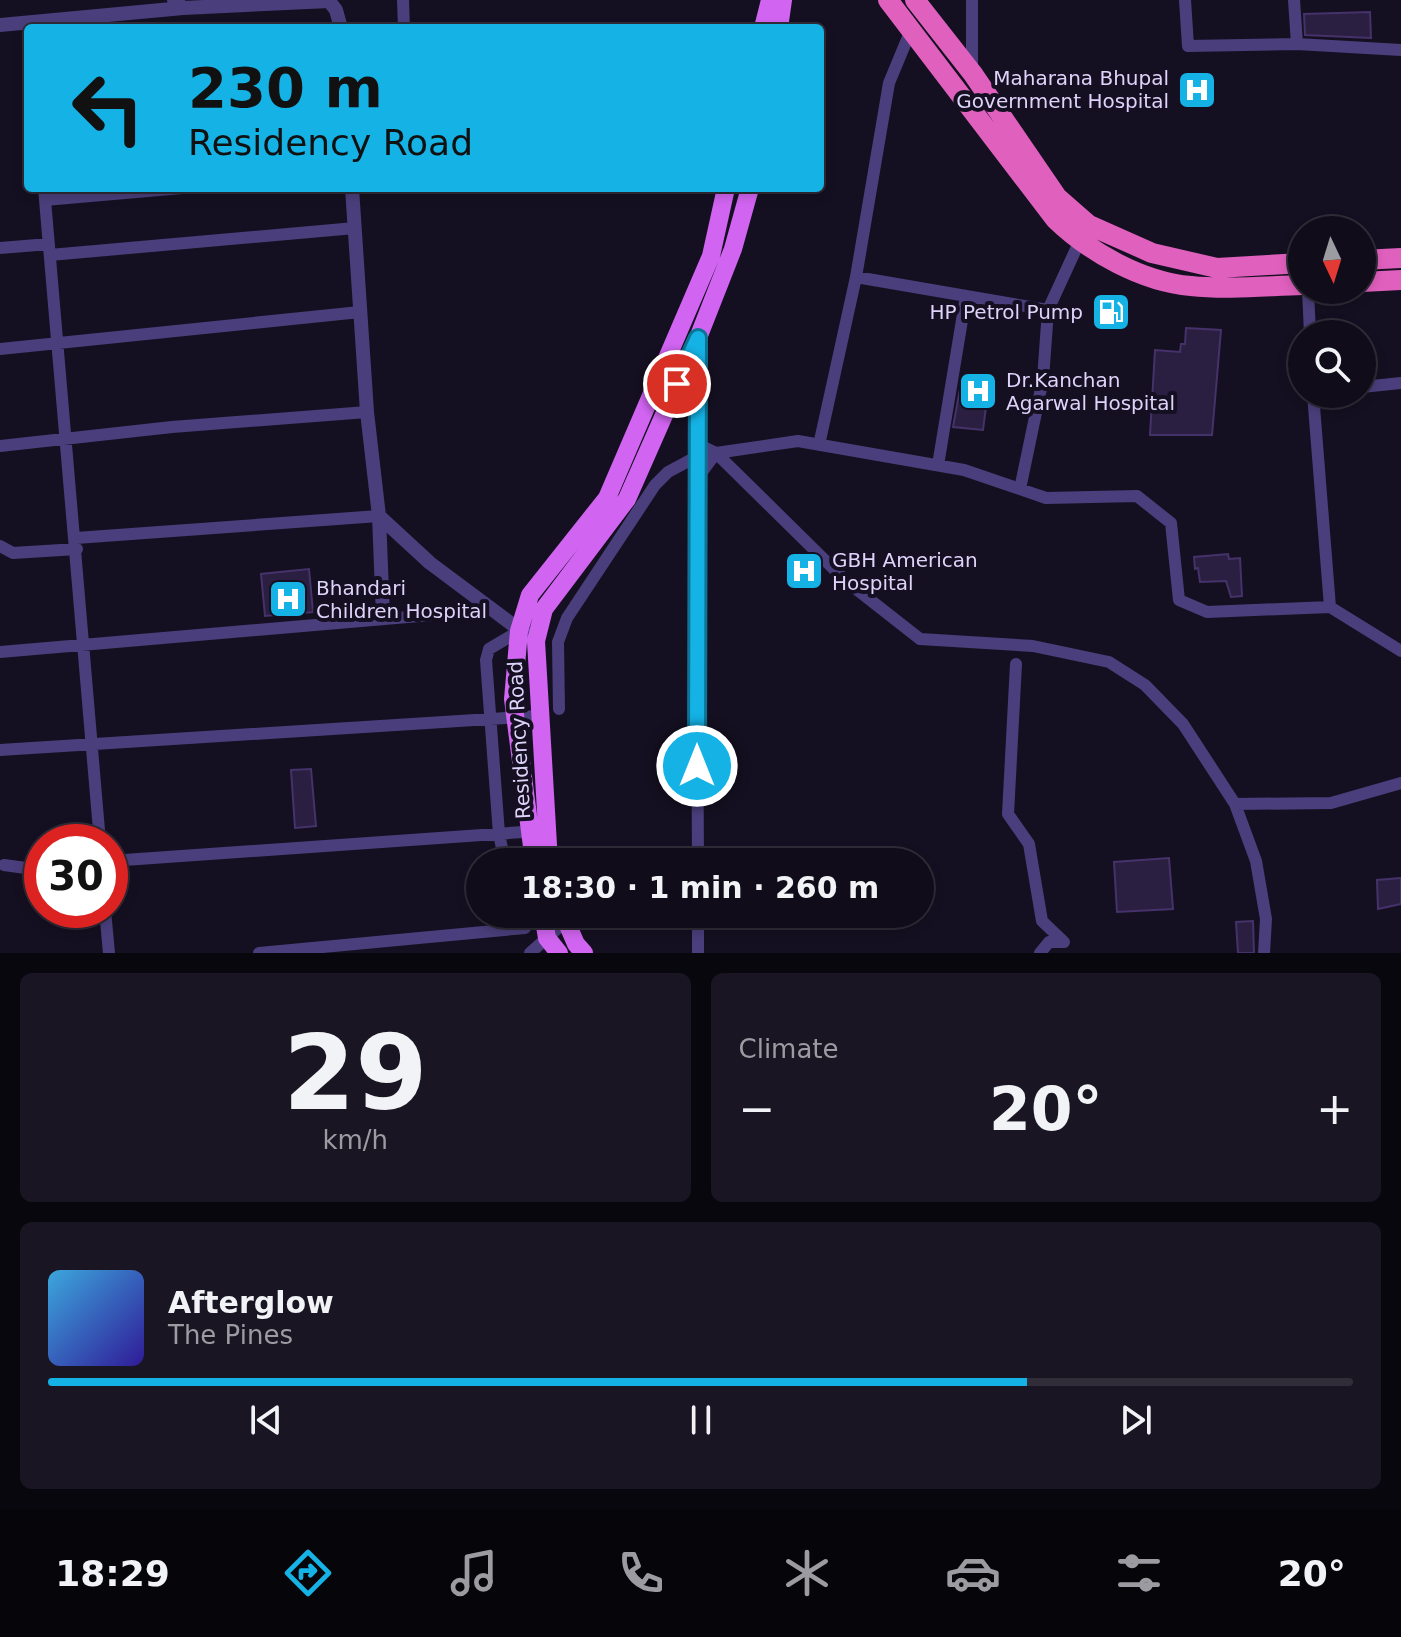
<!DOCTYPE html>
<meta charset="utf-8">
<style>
body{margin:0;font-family:"DejaVu Sans",sans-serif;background:#191522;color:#f1f3f6;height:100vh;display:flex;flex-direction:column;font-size:30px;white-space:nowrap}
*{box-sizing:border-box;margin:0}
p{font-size:26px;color:#9c9ba2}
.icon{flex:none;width:44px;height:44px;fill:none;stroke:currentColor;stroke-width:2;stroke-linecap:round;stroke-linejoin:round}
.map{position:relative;height:953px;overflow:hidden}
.drawer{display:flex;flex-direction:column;gap:20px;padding:20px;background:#09070e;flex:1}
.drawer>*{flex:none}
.guide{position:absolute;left:24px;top:24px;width:800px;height:168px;border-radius:8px;box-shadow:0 4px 12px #0003,0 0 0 2px #302c38;background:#15b2e6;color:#111;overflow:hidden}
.needle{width:52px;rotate:176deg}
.controls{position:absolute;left:1288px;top:216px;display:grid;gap:16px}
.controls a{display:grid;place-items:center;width:88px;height:88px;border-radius:50%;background:#100c19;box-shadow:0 4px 12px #0003,0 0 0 2px #302c38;font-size:40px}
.speed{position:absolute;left:24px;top:824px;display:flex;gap:16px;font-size:40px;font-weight:700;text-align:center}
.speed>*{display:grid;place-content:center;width:104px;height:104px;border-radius:50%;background:#100c19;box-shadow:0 4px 12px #0003,0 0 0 2px #302c38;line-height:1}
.speed .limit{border:12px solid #d22;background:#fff;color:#111}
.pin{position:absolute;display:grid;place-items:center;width:68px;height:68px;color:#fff;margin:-34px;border:4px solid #fff;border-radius:50%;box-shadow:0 2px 8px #0007}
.me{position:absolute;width:88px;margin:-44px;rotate:0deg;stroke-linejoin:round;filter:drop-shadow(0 0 6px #0008)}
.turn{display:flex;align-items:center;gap:28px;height:168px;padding:0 32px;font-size:36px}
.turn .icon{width:104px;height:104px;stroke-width:2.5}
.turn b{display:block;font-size:56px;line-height:68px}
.big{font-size:60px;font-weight:700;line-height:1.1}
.drawer .tile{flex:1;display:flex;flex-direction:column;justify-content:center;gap:12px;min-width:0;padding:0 28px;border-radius:12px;background:#191522}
.drawer .dial{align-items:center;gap:0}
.dial b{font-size:104px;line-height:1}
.song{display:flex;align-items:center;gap:24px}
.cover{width:96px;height:96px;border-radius:12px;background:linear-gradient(135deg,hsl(200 70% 55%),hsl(250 70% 35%))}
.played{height:8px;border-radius:4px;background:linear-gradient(90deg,#15b2e6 75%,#302c38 75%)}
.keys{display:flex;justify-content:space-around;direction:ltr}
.heat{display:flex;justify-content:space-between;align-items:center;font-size:44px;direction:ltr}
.drawer .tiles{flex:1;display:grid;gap:20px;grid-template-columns:1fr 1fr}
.tile:last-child{grid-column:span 2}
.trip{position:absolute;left:466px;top:848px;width:468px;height:80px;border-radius:40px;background:#100c19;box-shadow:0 4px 12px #0003,0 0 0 2px #302c38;font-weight:700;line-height:80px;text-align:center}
.tabs{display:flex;height:128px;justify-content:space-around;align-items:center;background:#06050a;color:#9c9ba2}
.tabs .icon{width:56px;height:56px}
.tabs .active{color:#15b2e6}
.tabs b{font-size:36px;color:#f1f3f6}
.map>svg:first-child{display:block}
</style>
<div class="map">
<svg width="1401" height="953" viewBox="0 0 1401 953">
<rect width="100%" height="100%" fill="#151021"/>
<!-- building -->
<path fill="#2a1e41" stroke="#45326a" stroke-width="2" d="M 1370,12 L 1371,38 L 1305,35 L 1304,14 Z
M 1186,328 L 1221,330 L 1212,435 L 1150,435 L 1155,350 L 1180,352 L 1181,344 L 1185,344 Z
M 978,374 L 990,376 L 983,430 L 953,427 L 962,378 L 977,380 Z
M 1228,554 L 1229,559 L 1240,558 L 1242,596 L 1231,597 L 1226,581 L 1200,582 L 1198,568 L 1195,569 L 1194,557 Z
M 309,569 L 313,612 L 265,616 L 261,574 Z
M 311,769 L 316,826 L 295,828 L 291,770 Z
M 1169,858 L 1173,909 L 1117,912 L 1114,862 Z
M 1401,878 L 1401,904 L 1378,909 L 1377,880 Z
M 1253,921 L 1254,953 L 1238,953 L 1236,922 Z"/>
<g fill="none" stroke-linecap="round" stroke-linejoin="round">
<!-- minor -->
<path stroke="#4a3f7c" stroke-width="12" d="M 403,0 L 404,28
M 972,0 L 972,73
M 1185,0 L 1188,46 L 1297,44 L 1401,50
M 1294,0 L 1297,44
M 44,188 L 100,842
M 45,200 L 182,188
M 0,248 L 49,244
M 50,255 L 355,228
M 856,277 L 889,83 L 911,30
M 1308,290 L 1310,334
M 0,349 L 360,312
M 1362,387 L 1401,383
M 1313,394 L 1330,607 L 1401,651
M 696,443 L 716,453 L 846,581 L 920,639 L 1033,646 L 1109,662 L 1145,685 L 1183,724 L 1235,804 L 1256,861 L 1266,919 L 1264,953
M 819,445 L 856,277 L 1048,310 L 1082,236
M 0,446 L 172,427 L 367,412
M 696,448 L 698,347
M 938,465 L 966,296
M 1020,489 L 1043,379 L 1048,310
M 76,538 L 379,516
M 0,546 L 13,553 L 77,549
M 0,652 L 489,610
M 1016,664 L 1008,814 L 1029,844 L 1042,921 L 1064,942 L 1049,942 L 1040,953
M 559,709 L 558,642 L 567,618 L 655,485 L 668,472 L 696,457
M 0,750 L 537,716
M 1235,804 L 1331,803 L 1401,783
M 110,861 L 538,831
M 505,862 L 499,834 L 486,660 L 489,649 L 519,631
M 698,862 L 696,480 L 716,453 L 798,441 L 964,470 L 1046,498 L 1137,496 L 1171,523 L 1179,600 L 1207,612 L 1330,607
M 4,865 L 33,869 L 42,875
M 105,910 L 109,953
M 698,914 L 698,953
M 259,953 L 525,928 L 520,914
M 530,953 L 566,921"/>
<!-- tertiary -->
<path stroke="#4a3f7c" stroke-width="14" d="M 174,0 L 183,8 L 329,1 L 336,10 L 341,28
M 0,25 L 183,8
M 352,188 L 367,412 L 379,516 L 430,563 L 525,634
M 379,516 L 383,617"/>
<!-- primary -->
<path stroke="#d165f1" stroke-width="18" d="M 763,28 L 770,0
M 779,28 L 783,0
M 534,862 L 513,699 L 519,631 L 530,595 L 607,498 L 711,256 L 726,188
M 549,862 L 536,641 L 544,609 L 627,499 L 698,338 L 733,249 L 750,188
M 543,914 L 547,938 L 559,953
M 563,914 L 576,944 L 584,953"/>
<!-- trunk -->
<path stroke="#e060be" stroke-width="20" d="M 888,0 L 1055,219 C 1089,252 1142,282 1191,286 C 1227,290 1266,286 1302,285
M 915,0 L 973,74 L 1057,197 L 1089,225 L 1152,253 L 1217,268 L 1302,263
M 1362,260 L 1401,258
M 1362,282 L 1401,280"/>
</g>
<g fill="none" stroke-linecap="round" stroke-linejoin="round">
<!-- route casing -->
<g stroke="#0e7496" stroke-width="20">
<path id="route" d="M 677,384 L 698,338 L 697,766"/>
</g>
<!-- route -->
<use href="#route" stroke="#15b2e6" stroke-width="14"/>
</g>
<!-- icons -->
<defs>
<g id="hospital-square" transform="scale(2)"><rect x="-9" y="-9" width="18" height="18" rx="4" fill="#15b2e6" stroke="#151021"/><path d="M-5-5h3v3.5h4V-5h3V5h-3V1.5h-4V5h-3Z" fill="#fff"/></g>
<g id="fuel-square" transform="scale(2)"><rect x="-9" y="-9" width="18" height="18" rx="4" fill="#15b2e6" stroke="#151021"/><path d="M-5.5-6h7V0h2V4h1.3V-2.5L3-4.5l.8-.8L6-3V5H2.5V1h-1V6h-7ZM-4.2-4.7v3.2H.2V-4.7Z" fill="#fff"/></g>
</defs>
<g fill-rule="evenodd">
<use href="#hospital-square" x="1197" y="90"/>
<use href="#fuel-square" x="1111" y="312"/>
<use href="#hospital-square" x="978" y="391"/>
<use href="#hospital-square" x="804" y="571"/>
<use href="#hospital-square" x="288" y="599"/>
</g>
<g text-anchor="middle" stroke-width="8" stroke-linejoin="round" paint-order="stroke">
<!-- poi labels -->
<g font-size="20" fill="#ded4fb" stroke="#151021" text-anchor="start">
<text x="1169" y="85" text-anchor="end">Maharana Bhupal<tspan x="1169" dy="23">Government Hospital</tspan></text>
<text x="1083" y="319" text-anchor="end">HP Petrol Pump</text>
<text x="1006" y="387">Dr.Kanchan<tspan x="1006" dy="23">Agarwal Hospital</tspan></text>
<text x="832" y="567">GBH American<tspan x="832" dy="23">Hospital</tspan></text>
<text x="316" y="595">Bhandari<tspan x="316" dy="23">Children Hospital</tspan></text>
</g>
<!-- street labels -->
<g font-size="20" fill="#ded4fb" stroke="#151021">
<text transform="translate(519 740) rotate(-93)" y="7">Residency Road</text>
</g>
</g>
</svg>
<div class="controls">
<a><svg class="needle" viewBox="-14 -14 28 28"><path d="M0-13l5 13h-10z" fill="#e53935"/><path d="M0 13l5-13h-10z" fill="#9c9ba2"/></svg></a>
<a><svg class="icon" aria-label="search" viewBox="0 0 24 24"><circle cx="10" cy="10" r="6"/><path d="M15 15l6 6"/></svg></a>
</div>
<div class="speed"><div class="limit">30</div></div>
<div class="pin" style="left:677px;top:384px;background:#d93025"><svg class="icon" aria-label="arrive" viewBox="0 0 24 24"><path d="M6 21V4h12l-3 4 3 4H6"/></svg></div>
<svg class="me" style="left:697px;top:766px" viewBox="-20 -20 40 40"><circle r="17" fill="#15b2e6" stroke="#fff" stroke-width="3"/><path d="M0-11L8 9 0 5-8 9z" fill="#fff"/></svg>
<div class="trip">18:30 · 1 min · 260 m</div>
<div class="guide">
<div class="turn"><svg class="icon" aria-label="left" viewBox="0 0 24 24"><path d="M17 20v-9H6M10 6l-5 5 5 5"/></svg><div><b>230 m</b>Residency Road</div></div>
</div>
</div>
<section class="drawer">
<div class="tiles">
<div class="tile dial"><b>29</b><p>km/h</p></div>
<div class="tile"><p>Climate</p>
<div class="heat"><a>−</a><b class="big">20°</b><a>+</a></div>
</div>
<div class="tile">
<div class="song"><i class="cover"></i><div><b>Afterglow</b><p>The Pines</p></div></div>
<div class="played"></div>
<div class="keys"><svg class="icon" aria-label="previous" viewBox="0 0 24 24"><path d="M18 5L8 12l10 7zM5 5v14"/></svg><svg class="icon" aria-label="pause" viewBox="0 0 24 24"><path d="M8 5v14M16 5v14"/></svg><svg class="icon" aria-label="next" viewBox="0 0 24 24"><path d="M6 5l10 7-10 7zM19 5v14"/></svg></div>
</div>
</div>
</section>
<nav class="tabs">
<b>18:29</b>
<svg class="icon active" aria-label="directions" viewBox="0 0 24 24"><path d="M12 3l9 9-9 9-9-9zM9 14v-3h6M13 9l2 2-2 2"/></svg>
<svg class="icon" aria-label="music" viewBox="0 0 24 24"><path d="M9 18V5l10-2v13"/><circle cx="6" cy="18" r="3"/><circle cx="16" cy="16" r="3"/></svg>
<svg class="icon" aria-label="phone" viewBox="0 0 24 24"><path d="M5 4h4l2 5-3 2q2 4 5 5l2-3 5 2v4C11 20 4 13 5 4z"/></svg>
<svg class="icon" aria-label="climate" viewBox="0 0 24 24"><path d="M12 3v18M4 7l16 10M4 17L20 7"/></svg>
<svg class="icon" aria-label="car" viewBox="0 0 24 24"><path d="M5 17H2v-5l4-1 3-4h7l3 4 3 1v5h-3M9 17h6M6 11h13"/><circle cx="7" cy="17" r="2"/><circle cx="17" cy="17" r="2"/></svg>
<svg class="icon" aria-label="filters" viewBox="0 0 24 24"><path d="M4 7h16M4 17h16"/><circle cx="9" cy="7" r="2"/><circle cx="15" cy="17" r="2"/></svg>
<b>20°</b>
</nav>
